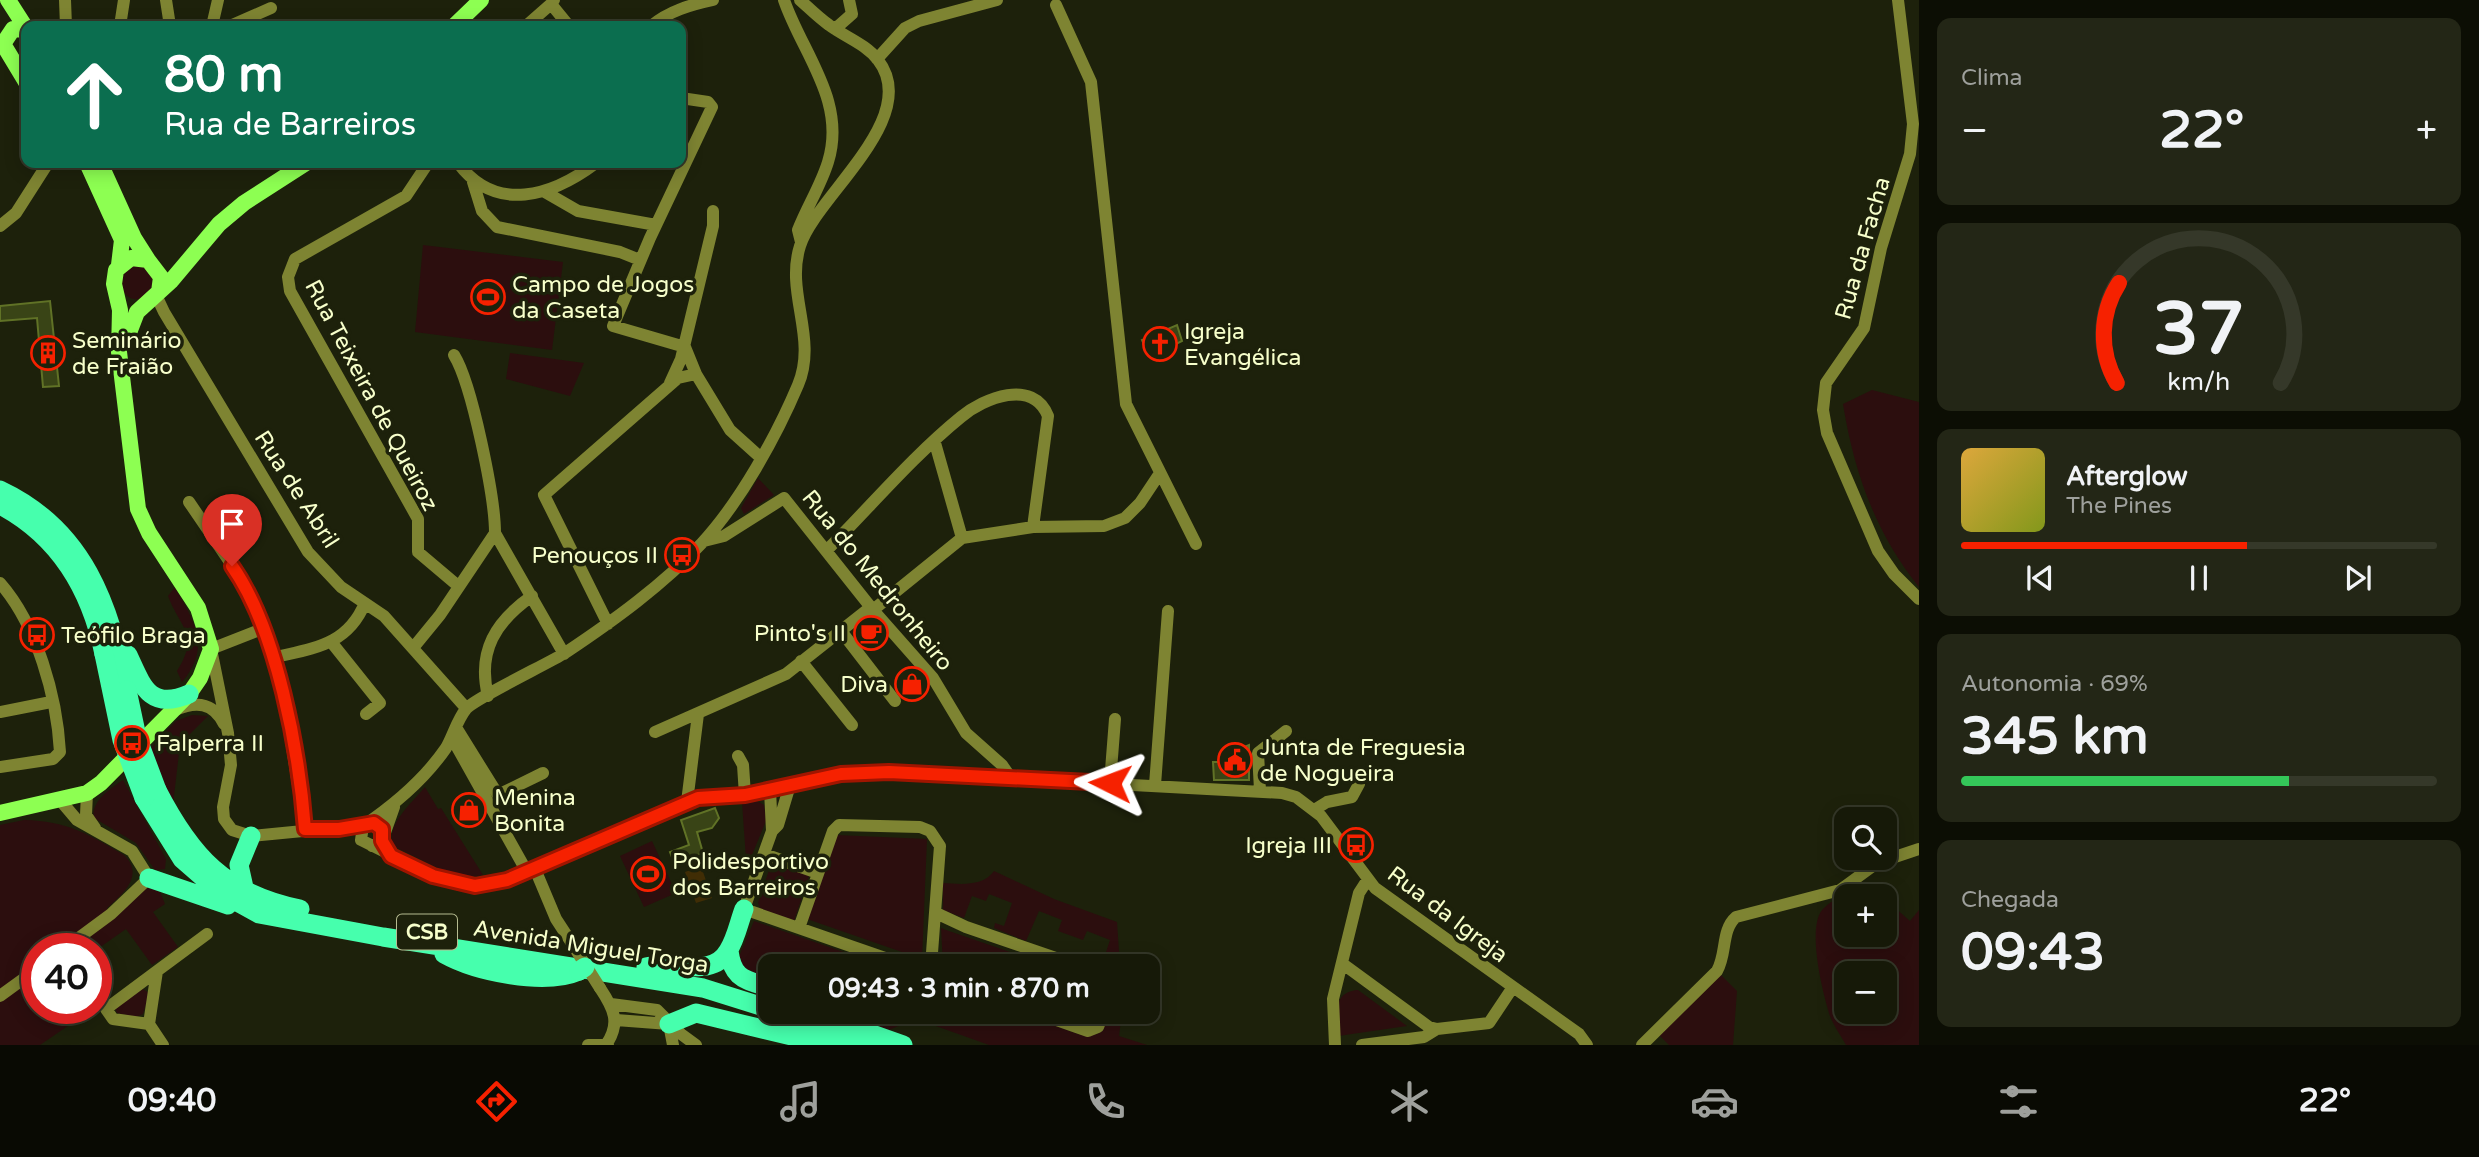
<!DOCTYPE html>
<html lang="pt">
<meta charset="utf-8">
<style>
body{margin:0;font-family:"Varela Round",sans-serif;background:#232616;color:#f1f3f6;height:100vh;display:flex;flex-direction:column;font-size:26px;white-space:nowrap}
*{box-sizing:border-box;margin:0}
p{font-size:23px;color:#9ea09c}
.icon{flex:none;width:38px;height:38px;fill:none;stroke:currentColor;stroke-width:2;stroke-linecap:round;stroke-linejoin:round}
.map{position:relative;flex:1;overflow:hidden}
.side{display:flex;flex-direction:column;gap:18px;padding:18px;background:#0c0e04;width:560px}
.side>*{flex:none}
.guide{position:absolute;left:21px;top:21px;width:665px;height:147px;border-radius:14px;box-shadow:0 4px 18px #0003,0 0 0 2px #353829;background:#0b6e4f;color:#fff;overflow:hidden}
.buttons{position:absolute;left:1834px;top:807px;display:grid;gap:14px}
.buttons a{display:grid;place-items:center;width:63px;height:63px;border-radius:14px;background:#161908;box-shadow:0 4px 18px #0003,0 0 0 2px #353829;font-size:35px}
.speed{position:absolute;left:21px;top:933px;display:flex;gap:14px;font-size:35px;font-weight:700;text-align:center}
.speed>*{display:grid;place-content:center;width:91px;height:91px;border-radius:50%;background:#161908;box-shadow:0 4px 18px #0003,0 0 0 2px #353829;line-height:1}
.speed .limit{border:10px solid #d22;background:#fff;color:#111}
.pin{position:absolute;display:grid;place-items:center;width:60px;height:60px;color:#fff;margin:-72px -30px;border-radius:50% 50% 50% 0;rotate:-45deg;box-shadow:0 0 7px #0007}
.pin .icon{rotate:45deg}
.me{position:absolute;width:77px;margin:-38px;rotate:273deg;stroke-linejoin:round;filter:drop-shadow(0 0 5px #0008)}
.turn{display:flex;align-items:center;gap:24px;height:147px;padding:0 28px;font-size:32px}
.turn .icon{width:91px;height:91px;stroke-width:2.5}
.turn b{display:block;font-size:49px;line-height:60px}
.big{font-size:52px;font-weight:800;line-height:1.1}
.side .card{flex:1;display:flex;flex-direction:column;justify-content:center;gap:10px;min-width:0;padding:0 24px;border-radius:14px;background:#232616}
.side .dial{align-items:center;gap:0}
.dial svg{height:182px;overflow:visible;fill:none;stroke:#353829;stroke-width:7;stroke-linecap:round;text-anchor:middle}
.dial text{fill:#f1f3f6;stroke:none}
.song{display:flex;align-items:center;gap:21px}
.cover{width:84px;height:84px;border-radius:10px;background:linear-gradient(135deg,hsl(40 70% 55%),hsl(70 70% 35%))}
.played{height:7px;border-radius:4px;background:linear-gradient(90deg,#f62100 60%,#353829 60%)}
.keys{display:flex;justify-content:space-around;direction:ltr}
.heat{display:flex;justify-content:space-between;align-items:center;font-size:38px;direction:ltr}
.charge{height:10px;border-radius:5px;background:linear-gradient(90deg,#34c759 69%,#353829 0)}
.trip{position:absolute;left:758px;top:954px;width:402px;height:70px;border-radius:14px;background:#161908;box-shadow:0 4px 18px #0003,0 0 0 2px #353829;font-weight:800;line-height:70px;text-align:center}
.menu{display:flex;height:112px;justify-content:space-around;align-items:center;background:#090a03;color:#9ea09c}
.menu .icon{width:49px;height:49px}
.menu .active{color:#f62100}
.menu b{font-size:32px;color:#f1f3f6}
main{display:flex;flex:1;min-height:0}
.map>svg:first-child{display:block}
</style>
<main>
<div class="map">
<svg width="1919" height="1045" viewBox="0 0 1919 1045">
<rect width="100%" height="100%" fill="#1d210b"/>
<!-- green -->
<path fill="#2c0e0e" fill-rule="evenodd" d="M 423,245 L 563,262 L 552,350 L 415,332 Z
M 146,263 L 156,286 L 142,299 C 126,301 123,292 118,279 L 122,269 Z
M 510,353 L 584,363 L 570,396 L 506,379 Z
M 1872,390 L 1919,402 L 1919,587 C 1875,532 1854,472 1843,404 Z
M 758,478 L 774,495 L 744,514 L 741,508 Z
M 175,587 C 194,622 212,647 182,682 L 177,671 C 200,634 180,628 168,596 Z
M 192,715 L 208,716 L 180,744 L 173,805 L 149,750 L 176,721 Z
M 123,780 L 166,859 L 165,869 L 155,870 L 136,843 L 94,818 C 90,802 111,788 123,780 Z
M 425,787 L 438,809 L 441,808 L 483,875 L 472,877 L 448,873 L 393,846 C 385,825 413,802 425,787 Z
M 754,799 L 764,805 L 766,821 L 745,872 L 742,871 L 746,859 L 742,802 Z
M 24,820 C 67,821 88,834 124,855 C 145,875 123,894 107,908 L 111,914 L 148,885 L 158,887 L 165,904 L 153,912 L 178,947 L 152,965 L 126,929 L 96,950 L 37,948 L 37,1008 L 75,1008 L 81,1017 L 40,1045 L 0,1045 L 0,825 Z
M 836,835 L 927,839 L 922,959 L 807,919 Z
M 652,841 L 676,893 L 644,907 L 620,856 Z
M 777,865 L 809,876 L 794,921 L 761,909 L 758,903 L 770,867 Z
M 994,871 L 1054,899 L 1117,922 L 1120,966 L 1099,966 L 1083,960 L 1084,958 L 1102,964 L 1110,940 L 1087,931 L 1083,940 L 1058,931 L 1062,920 L 1039,911 L 1026,941 L 994,928 L 995,923 L 1004,926 L 1012,903 L 989,894 L 986,901 L 972,896 L 964,918 L 943,910 L 943,883 C 960,884 983,887 994,871 Z
M 1872,886 L 1882,896 L 1846,896 L 1846,934 L 1885,934 L 1885,899 L 1910,921 L 1919,910 L 1919,1045 L 1846,1045 C 1841,1036 1834,1026 1830,1016 C 1823,994 1806,927 1823,909 C 1835,896 1856,890 1872,886 ZM 1846,973 L 1885,973 L 1885,1012 L 1846,1012 Z
M 754,921 L 884,966 L 770,966 L 770,984 L 749,976 L 738,959 Z
M 941,928 L 946,930 L 1051,966 L 943,966 Z
M 1720,974 L 1737,991 L 1733,1045 L 1669,1045 L 1657,1033 Z
M 143,989 L 149,993 L 143,1014 L 136,1017 L 117,1013 L 115,1008 Z
M 1358,990 L 1407,1026 L 1338,1036 C 1337,1017 1331,992 1358,990 Z
M 838,1012 L 1015,1012 L 1081,1035 L 1098,1034 L 1109,1012 L 1122,1012 L 1119,1036 L 1147,1045 L 989,1045 L 922,1021 L 912,1020 L 889,1030 Z"/>
<!-- water -->
<path fill="#402d05" d="M 701,866 L 712,898 L 696,903 L 685,872 Z"/>
<!-- building -->
<path fill="#394416" stroke="#607226" stroke-width="2" d="M 50,301 L 59,386 L 43,387 L 37,318 L 0,321 L 0,306 Z
M 1177,325 L 1182,341 L 1170,347 L 1171,349 L 1157,360 L 1153,353 L 1148,354 L 1142,340 Z
M 1249,745 L 1249,780 L 1214,780 L 1213,762 L 1220,762 L 1220,757 Z
M 715,808 L 719,818 L 712,828 L 697,832 L 703,853 L 675,865 L 670,852 L 689,845 L 681,820 Z"/>
<g fill="none" stroke-linecap="round" stroke-linejoin="round">
<!-- minor -->
<path stroke="#7e8432" stroke-width="12" d="M 65,0 L 66,26
M 166,0 L 170,26
M 554,0 L 551,4 L 569,26
M 784,0 C 802,53 847,101 828,162 C 821,185 807,207 798,230 L 801,242
M 800,0 C 810,9 819,18 829,25 C 845,37 866,44 878,60 C 923,118 815,197 800,246 C 785,293 818,338 798,385 C 776,437 740,502 702,543 C 663,585 613,621 565,653 C 547,664 474,699 466,709 C 457,720 453,736 446,748 C 424,780 394,805 363,826 L 361,840 L 433,876 L 456,884 L 475,886 L 507,880 L 698,798 L 745,795 L 841,774 L 889,772 L 1282,793 L 1296,797 L 1321,816 L 1375,888 L 1579,1034 L 1587,1045
M 1898,0 L 1913,124 L 1910,154 L 1881,248 L 1864,328 L 1826,383 L 1823,410 L 1827,433 L 1878,551 L 1894,574 L 1919,599
M 1056,5 L 1091,82 L 1126,404 L 1196,544
M 120,26 L 124,0
M 212,26 L 218,0
M 230,26 L 271,8
M 526,26 L 551,4
M 651,26 C 669,11 690,5 713,0
M 835,29 L 852,14 L 849,0
M 877,59 L 905,28 L 919,21 L 997,0
M 681,98 L 708,102 L 712,107 L 650,238 L 613,326 L 685,347
M 428,163 L 406,196 L 295,259 L 288,277 L 290,291 L 418,519 L 418,552 L 457,585
M 458,163 C 496,214 552,196 596,163
M 473,182 L 482,211 L 497,227 L 620,252 L 640,260
M 545,192 L 578,211 L 656,225
M 0,226 L 16,213 L 48,163
M 156,295 L 164,312 L 308,552 L 341,587 L 384,616 L 466,708
M 685,347 L 696,374 L 730,430 L 760,457
M 454,355 C 472,384 495,498 495,533 L 564,654
M 670,383 L 681,359 L 713,226 L 713,211
M 935,443 L 962,538
M 189,502 L 247,587 L 262,629 L 283,690 L 305,829
M 704,541 L 724,536 L 784,498 L 873,610 L 933,678 L 966,733 L 1002,765 L 1011,778
M 827,550 C 871,506 913,456 961,417 C 984,398 1033,378 1048,416 L 1033,527
M 0,583 C 37,625 57,697 60,752 L 53,759 L 0,767
M 873,610 L 962,538 L 1033,527 L 1104,526 L 1125,518 L 1140,503 L 1160,473
M 608,624 L 544,495 L 678,378 L 696,374
M 262,629 L 211,649 L 228,733 L 231,765 L 223,807 L 224,819 L 232,830 L 251,836 L 365,825
M 841,631 L 895,701
M 332,643 L 380,703 L 366,714
M 413,648 L 440,615 L 495,533
M 272,658 C 313,648 347,646 365,603
M 801,661 L 852,725
M 488,696 C 477,651 496,621 532,596
M 175,710 C 196,701 213,702 224,724
M 0,712 L 51,702
M 457,729 L 498,795 L 543,773
M 655,732 L 786,674 L 871,607
M 452,738 L 527,872
M 738,756 L 743,765 L 745,795
M 1110,783 L 1115,719
M 790,785 L 778,825 L 772,831 L 744,909 L 908,966
M 1155,785 L 1168,611
M 770,790 L 772,831
M 1260,790 L 1258,753 L 1286,731
M 87,793 L 86,815 L 95,828
M 60,800 L 77,820 L 132,851 L 149,878 L 111,914 L 65,948
M 687,802 L 698,714
M 1314,810 L 1327,802 L 1352,797 L 1359,784
M 372,846 L 382,841 L 394,807
M 764,854 L 818,873
M 535,869 L 556,919 L 571,942
M 936,913 L 966,927 L 1079,966
M 799,928 L 833,831 L 839,825 L 920,827 L 930,831 L 940,846 L 931,966
M 1343,964 L 1429,1027 L 1437,1029 L 1489,1023 L 1513,987
M 157,971 L 207,934
M 600,988 C 614,1009 621,1023 606,1045
M 0,996 L 37,969
M 611,1004 L 657,1010 L 681,1034 L 696,1045
M 1034,1012 L 1088,1031 L 1098,1027 L 1104,1012
M 616,1020 L 669,1024
M 149,1024 L 113,1019 L 106,1009 L 157,971 L 149,1024 L 163,1045
M 669,1024 L 673,1045
M 588,1045 L 608,1045
M 1335,1045 L 1333,999 L 1359,893 L 1368,879
M 1362,1045 L 1424,1037 L 1437,1029
M 1642,1045 L 1717,971 C 1727,954 1721,930 1736,917 L 1840,890 L 1877,863 L 1919,849"/>
<!-- major -->
<path stroke="#8dff52" stroke-width="16" d="M 8,0 L 26,28
M 454,26 L 481,0
M 26,30 L 13,29 L 3,44 L 26,82
M 87,163 L 122,240 L 119,265
M 100,163 L 134,238 L 148,260
M 125,343 L 137,312 L 171,281 L 219,224 L 244,203 L 306,163
M 0,813 L 87,793 L 101,783 L 189,694 L 200,678 L 211,649 L 198,608 L 149,533 L 138,509 L 119,352 L 120,310 L 114,284 L 116,270 L 131,258 L 148,260 L 161,277 L 159,292"/>
<!-- highway -->
<path stroke="#46ffad" stroke-width="19" d="M 0,490 C 85,530 109,605 127,690
M 0,505 C 59,536 91,591 104,654
M 128,655 C 142,685 149,711 189,694
M 157,790 C 191,856 225,894 300,909
M 144,798 L 182,859 L 221,893 L 259,914 L 383,937 L 703,988 L 770,1009
M 149,878 L 228,905
M 245,892 L 239,865 L 251,836
M 729,951 C 733,980 745,979 770,988
M 444,954 C 476,972 545,986 579,971
M 646,967 C 674,960 712,979 728,951 C 736,939 739,922 744,909
M 776,1012 L 863,1045
M 810,1012 L 903,1045
M 669,1024 L 696,1013 L 829,1045"/>
<!-- minor-bridge -->
<path stroke="#7e8432" stroke-width="12" d="M 571,942 L 600,988"/>
<!-- highway-bridge -->
<path stroke="#46ffad" stroke-width="19" d="M 104,654 L 122,740 L 144,798
M 127,690 L 137,737 L 157,790
M 579,971 L 585,967"/>
</g>
<g fill="none" stroke-linecap="round" stroke-linejoin="round">
<!-- route casing -->
<g stroke="#a01500" stroke-width="18">
<path id="route" d="M 232,566 C 277,630 299,751 305,829 L 339,829 L 374,823 L 382,829 L 382,841 L 391,856 L 433,876 L 475,886 L 507,880 L 698,798 L 745,795 L 841,774 L 889,772 L 1110,783"/>
</g>
<!-- route -->
<use href="#route" stroke="#f62100" stroke-width="12"/>
</g>
<!-- icons -->
<defs>
<g id="stadium-ring" transform="scale(1.75)"><circle r="9.5" fill="#1d210b" stroke="#f62100" stroke-width="1.5"/><path d="M0-5a6.5 5 0 1 0 0 10a6.5 5 0 1 0 0-10ZM-3.5-1.8h7v3.6h-7Z" fill="#f62100"/></g>
<g id="church-ring" transform="scale(1.75)"><circle r="9.5" fill="#1d210b" stroke="#f62100" stroke-width="1.5"/><path d="M-1.2-6h2.4v3.5h3.3v2.4h-3.3V6h-2.4V-.1h-3.3v-2.4h3.3Z" fill="#f62100"/></g>
<g id="building-ring" transform="scale(1.75)"><circle r="9.5" fill="#1d210b" stroke="#f62100" stroke-width="1.5"/><path d="M-4-6H4V6H1V3H-1V6H-4ZM-2.5-4.3h1.7v1.8h-1.7ZM.8-4.3h1.7v1.8H.8ZM-2.5-1h1.7V.8h-1.7ZM.8-1h1.7V.8H.8Z" fill="#f62100"/></g>
<g id="bus-ring" transform="scale(1.75)"><circle r="9.5" fill="#1d210b" stroke="#f62100" stroke-width="1.5"/><path d="M-5-6H5V4H4V6H2V4H-2V6H-4V4H-5ZM-3.5-4V0h7V-4ZM-3.5 1.2v1.5H-2V1.2ZM2 1.2v1.5H3.5V1.2Z" fill="#f62100"/></g>
<g id="cafe-ring" transform="scale(1.75)"><circle r="9.5" fill="#1d210b" stroke="#f62100" stroke-width="1.5"/><path d="M-5.5-4.5H6V0H3Q3 3.5 0 3.5H-2.5Q-5.5 3.5-5.5 0ZM3-3.2v2h1.7v-2ZM-6 4.5H4V6H-6Z" fill="#f62100"/></g>
<g id="shop-ring" transform="scale(1.75)"><circle r="9.5" fill="#1d210b" stroke="#f62100" stroke-width="1.5"/><path d="M-5-2.5h2.3a2.7 3.5 0 0 1 5.4 0H5L5.5 6h-11ZM-1.5-2.5h3a1.5 2.3 0 0 0-3 0Z" fill="#f62100"/></g>
<g id="civic-ring" transform="scale(1.75)"><circle r="9.5" fill="#1d210b" stroke="#f62100" stroke-width="1.5"/><path d="M-.6-6.5H3V-4.5H.6V-3L4-1V1h2V6H-6V1h2V-1L-.6-3ZM-1.2 2.5V6h2.4V2.5Z" fill="#f62100"/></g>
</defs>
<g fill-rule="evenodd">
<use href="#stadium-ring" x="488" y="297"/>
<use href="#church-ring" x="1160" y="344"/>
<use href="#building-ring" x="48" y="353"/>
<use href="#bus-ring" x="682" y="555"/>
<use href="#cafe-ring" x="871" y="633"/>
<use href="#bus-ring" x="37" y="635"/>
<use href="#shop-ring" x="912" y="684"/>
<use href="#bus-ring" x="132" y="743"/>
<use href="#civic-ring" x="1235" y="760"/>
<use href="#shop-ring" x="469" y="810"/>
<use href="#bus-ring" x="1356" y="845"/>
<use href="#stadium-ring" x="648" y="874"/>
</g>
<g text-anchor="middle" stroke-width="7" stroke-linejoin="round" paint-order="stroke">
<!-- shield labels -->
<rect fill="#1d210b" stroke="#b6bc91" stroke-width="2" x="397" y="914.5" width="60" height="35" rx="5"/>
<g font-size="21" font-weight="bold" fill="#f7ffcb">
<text x="427" y="939">CSB</text>
</g>
<!-- street labels -->
<g font-size="23" fill="#f7ffcb" stroke="#1d210b">
<text transform="translate(1862 248) rotate(-74)" y="8">Rua da Facha</text>
<text transform="translate(372 395) rotate(62)" y="8">Rua Teixeira de Queiroz</text>
<text transform="translate(297 489) rotate(57)" y="8">Rua de Abril</text>
<text transform="translate(878 580) rotate(51)" y="8">Rua do Medronheiro</text>
<text transform="translate(1448 914) rotate(37)" y="8">Rua da Igreja</text>
<text transform="translate(591 946) rotate(9)" y="8">Avenida Miguel Torga</text>
</g>
<!-- poi labels -->
<g font-size="23" fill="#f7ffcb" stroke="#1d210b" text-anchor="start">
<text x="512" y="292">Campo de Jogos<tspan x="512" dy="26">da Caseta</tspan></text>
<text x="1184" y="339">Igreja<tspan x="1184" dy="26">Evangélica</tspan></text>
<text x="72" y="348">Seminário<tspan x="72" dy="26">de Fraião</tspan></text>
<text x="658" y="563" text-anchor="end">Penouços II</text>
<text x="846" y="641" text-anchor="end">Pinto's II</text>
<text x="61" y="643">Teófilo Braga</text>
<text x="888" y="692" text-anchor="end">Diva</text>
<text x="156" y="751">Falperra II</text>
<text x="1260" y="755">Junta de Freguesia<tspan x="1260" dy="26">de Nogueira</tspan></text>
<text x="494" y="805">Menina<tspan x="494" dy="26">Bonita</tspan></text>
<text x="1332" y="853" text-anchor="end">Igreja III</text>
<text x="672" y="869">Polidesportivo<tspan x="672" dy="26">dos Barreiros</tspan></text>
</g>
</g>
</svg>
<div class="buttons">
<a><svg class="icon" aria-label="search" viewBox="0 0 24 24"><circle cx="10" cy="10" r="6"/><path d="M15 15l6 6"/></svg></a>
<a>+</a>
<a>−</a>
</div>
<div class="speed"><div class="limit">40</div></div>
<div class="pin" style="left:232px;top:566px;background:#d93025"><svg class="icon" aria-label="arrive" viewBox="0 0 24 24"><path d="M6 21V4h12l-3 4 3 4H6"/></svg></div>
<svg class="me" style="left:1110px;top:783px" viewBox="-20 -20 40 40"><path d="M0-17L14 15 0 8-14 15z" fill="#f62100" stroke="#fff" stroke-width="4"/></svg>
<div class="trip">09:43 · 3 min · 870 m</div>
<div class="guide">
<div class="turn"><svg class="icon" aria-label="ahead" viewBox="0 0 24 24"><path d="M12 20V5M6 11l6-6 6 6"/></svg><div><b>80 m</b>Rua de Barreiros</div></div>
</div>
</div>
<section class="side">
<div class="card"><p>Clima</p>
<div class="heat"><a>−</a><b class="big">22°</b><a>+</a></div>
</div>
<div class="card dial"><svg viewBox="0 0 100 80">
<path d="M14 69A42 42 0 1 1 86 69"/>
<path d="M14 69A42 42 0 0 1 15 25" stroke="#f62100"/>
<text x="50" y="56" font-size="32" font-weight="700">37</text>
<text x="50" y="72" font-size="11">km/h</text>
</svg></div>
<div class="card">
<div class="song"><i class="cover"></i><div><b>Afterglow</b><p>The Pines</p></div></div>
<div class="played"></div>
<div class="keys"><svg class="icon" aria-label="previous" viewBox="0 0 24 24"><path d="M18 5L8 12l10 7zM5 5v14"/></svg><svg class="icon" aria-label="pause" viewBox="0 0 24 24"><path d="M8 5v14M16 5v14"/></svg><svg class="icon" aria-label="next" viewBox="0 0 24 24"><path d="M6 5l10 7-10 7zM19 5v14"/></svg></div>
</div>
<div class="card"><p>Autonomia · 69%</p><b class="big">345 km</b><div class="charge"></div></div>
<div class="card"><p>Chegada</p><b class="big">09:43</b></div>
</section>
</main>
<nav class="menu">
<b>09:40</b>
<svg class="icon active" aria-label="directions" viewBox="0 0 24 24"><path d="M12 3l9 9-9 9-9-9zM9 14v-3h6M13 9l2 2-2 2"/></svg>
<svg class="icon" aria-label="music" viewBox="0 0 24 24"><path d="M9 18V5l10-2v13"/><circle cx="6" cy="18" r="3"/><circle cx="16" cy="16" r="3"/></svg>
<svg class="icon" aria-label="phone" viewBox="0 0 24 24"><path d="M5 4h4l2 5-3 2q2 4 5 5l2-3 5 2v4C11 20 4 13 5 4z"/></svg>
<svg class="icon" aria-label="climate" viewBox="0 0 24 24"><path d="M12 3v18M4 7l16 10M4 17L20 7"/></svg>
<svg class="icon" aria-label="car" viewBox="0 0 24 24"><path d="M5 17H2v-5l4-1 3-4h7l3 4 3 1v5h-3M9 17h6M6 11h13"/><circle cx="7" cy="17" r="2"/><circle cx="17" cy="17" r="2"/></svg>
<svg class="icon" aria-label="filters" viewBox="0 0 24 24"><path d="M4 7h16M4 17h16"/><circle cx="9" cy="7" r="2"/><circle cx="15" cy="17" r="2"/></svg>
<b>22°</b>
</nav>
